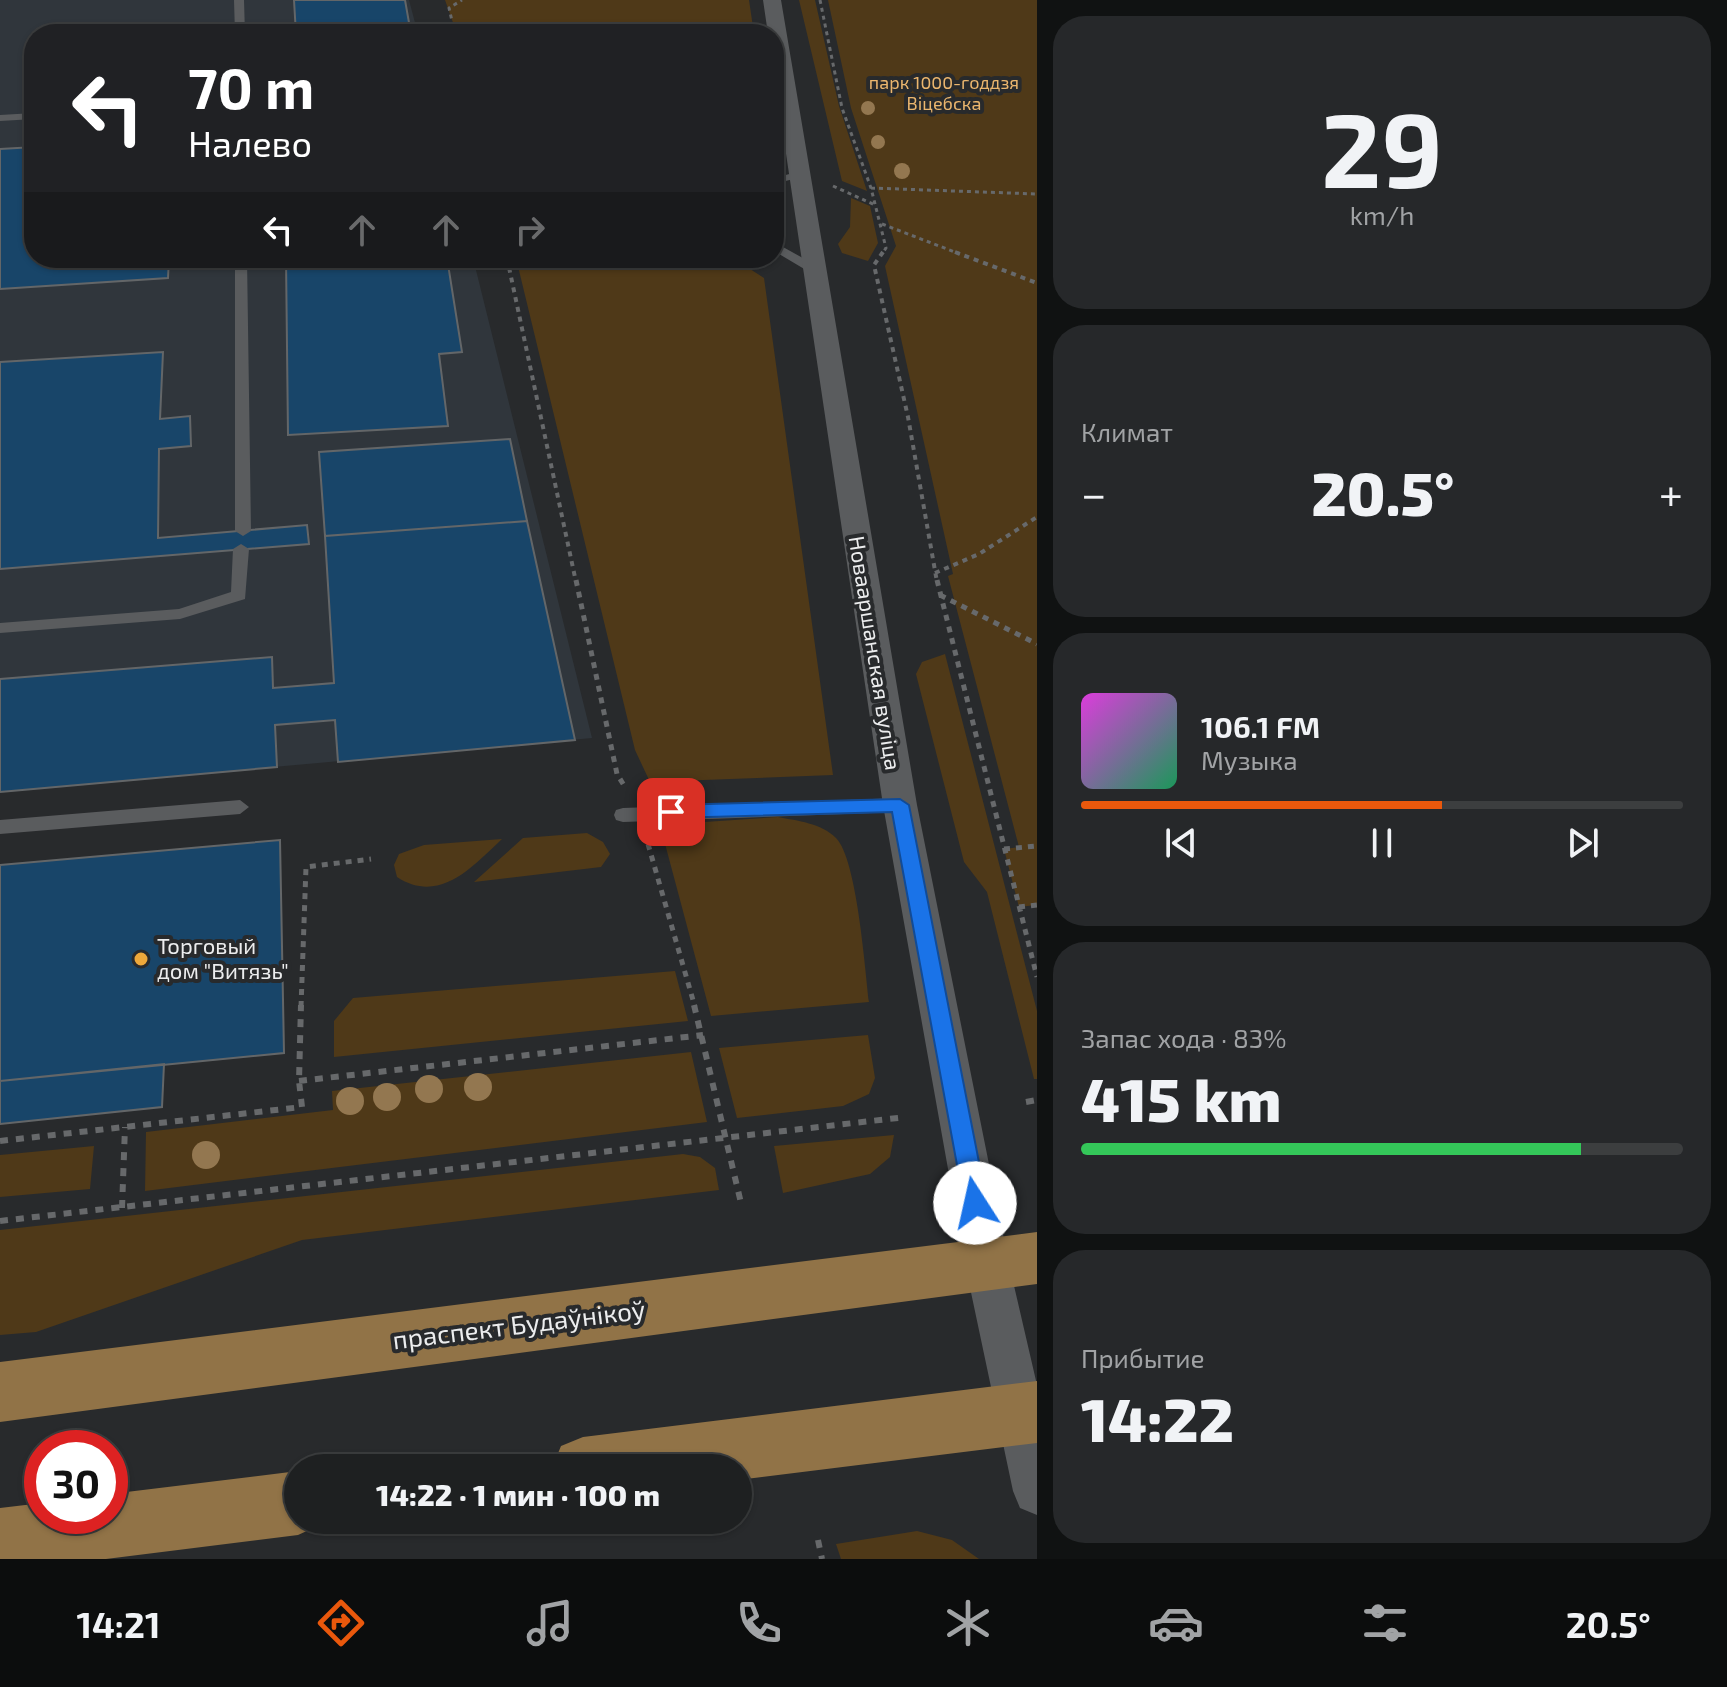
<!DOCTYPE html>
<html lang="ru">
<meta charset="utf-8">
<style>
body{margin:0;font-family:"Exo 2",sans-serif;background:#26282a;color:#f1f3f6;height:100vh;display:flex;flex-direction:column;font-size:30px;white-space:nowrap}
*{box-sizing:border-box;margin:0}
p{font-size:26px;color:#a1a3a5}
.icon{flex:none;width:44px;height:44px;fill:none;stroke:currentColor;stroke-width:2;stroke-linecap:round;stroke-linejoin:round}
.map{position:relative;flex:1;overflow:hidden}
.details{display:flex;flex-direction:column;gap:16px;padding:16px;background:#101212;width:690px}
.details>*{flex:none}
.banner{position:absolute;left:24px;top:24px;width:760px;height:244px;border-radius:32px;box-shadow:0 2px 6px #0004,0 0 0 2px #3c3e3f;background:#202124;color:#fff;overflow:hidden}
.speed{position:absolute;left:24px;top:1430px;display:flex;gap:16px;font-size:40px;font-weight:700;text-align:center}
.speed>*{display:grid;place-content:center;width:104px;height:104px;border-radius:50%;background:#1e2021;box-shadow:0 2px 6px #0004,0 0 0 2px #3c3e3f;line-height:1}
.speed .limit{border:12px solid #d22;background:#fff;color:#111}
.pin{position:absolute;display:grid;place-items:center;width:68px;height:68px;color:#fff;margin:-34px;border-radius:16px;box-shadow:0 4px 12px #0006}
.me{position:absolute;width:88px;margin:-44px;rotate:350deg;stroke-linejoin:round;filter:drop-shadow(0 0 6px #0008)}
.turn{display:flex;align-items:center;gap:28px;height:168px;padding:0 32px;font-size:36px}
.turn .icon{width:104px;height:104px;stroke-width:2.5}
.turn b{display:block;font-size:56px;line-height:68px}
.lanes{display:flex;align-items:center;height:76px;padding:0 32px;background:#0003;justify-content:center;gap:40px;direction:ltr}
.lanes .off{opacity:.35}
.big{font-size:60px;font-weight:800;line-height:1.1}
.details .widget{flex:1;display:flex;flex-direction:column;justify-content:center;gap:12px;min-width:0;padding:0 28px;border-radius:32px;background:#26282a}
.details .dial{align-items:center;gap:0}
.dial b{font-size:104px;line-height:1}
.song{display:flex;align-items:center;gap:24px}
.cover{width:96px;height:96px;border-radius:12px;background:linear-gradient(135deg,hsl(300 70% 55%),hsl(150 70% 35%))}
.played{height:8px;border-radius:4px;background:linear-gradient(90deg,#ea580c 60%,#3c3e3f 60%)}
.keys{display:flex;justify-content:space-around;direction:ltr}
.heat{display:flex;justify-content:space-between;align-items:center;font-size:44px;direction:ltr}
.charge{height:12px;border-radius:6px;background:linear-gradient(90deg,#34c759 83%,#3c3e3f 0)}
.trip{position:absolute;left:284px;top:1454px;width:468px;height:80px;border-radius:40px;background:#1e2021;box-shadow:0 2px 6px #0004,0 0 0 2px #3c3e3f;font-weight:800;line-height:80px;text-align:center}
.tab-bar{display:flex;height:128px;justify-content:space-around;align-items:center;background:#0c0d0d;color:#a1a3a5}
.tab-bar .icon{width:56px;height:56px}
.tab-bar .active{color:#ea580c}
.tab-bar b{font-size:36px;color:#f1f3f6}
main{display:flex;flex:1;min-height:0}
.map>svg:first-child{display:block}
</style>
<main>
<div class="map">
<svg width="1037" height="1559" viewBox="0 0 1037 1559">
<rect width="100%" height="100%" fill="#282a2c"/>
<!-- built -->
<path fill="#30363c" d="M 0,0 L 409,0 L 418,34 L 34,34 L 34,258 L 473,258 L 592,738 L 0,792 Z"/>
<!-- green -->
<path fill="#4f3918" d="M 445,0 L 749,0 L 754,34 L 457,34 Z
M 799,0 L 815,0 L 839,106 L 867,191 L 842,181 Z
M 828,0 L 1037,0 L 1037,909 L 1036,905 L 1019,907 L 1004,849 L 1019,847 L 948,576 L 953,574 L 885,266 L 896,246 L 851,108 Z
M 851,198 L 870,206 L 878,243 L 868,261 L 842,253 L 838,244 L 850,227 Z
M 516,258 L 733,258 L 764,278 L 833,775 L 650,782 L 635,750 Z
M 945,654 L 1037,1011 L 1037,1079 L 1034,1079 L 987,892 L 964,862 L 916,674 L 922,662 Z
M 778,817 C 798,821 821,823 836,838 C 857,859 865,969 869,1002 L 711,1016 L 660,825 Z
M 587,833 L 603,842 L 610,854 L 601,867 L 474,882 L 523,838 Z
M 502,839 C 473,866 440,905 397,877 L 394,865 L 399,854 L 424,845 Z
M 675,971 L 688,1021 L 334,1057 L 334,1021 L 353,998 Z
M 868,1035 L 875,1078 L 869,1094 L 843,1106 L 737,1118 L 719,1048 Z
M 691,1052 L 707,1122 L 145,1191 L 146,1132 L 333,1110 L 332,1091 Z
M 894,1135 L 890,1157 L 870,1174 L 783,1193 L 774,1146 Z
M 94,1146 L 90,1189 L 0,1197 L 0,1155 Z
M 683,1154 L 700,1157 L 715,1168 L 719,1190 L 302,1240 L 36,1332 L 0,1335 L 0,1230 Z
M 917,1531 L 952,1540 L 979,1559 L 841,1559 L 836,1544 Z"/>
<!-- building -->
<path fill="#184569" stroke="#636668" stroke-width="2" d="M 294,0 L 405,0 L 411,34 L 296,34 Z
M 34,147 L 34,258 L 169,258 L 168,278 L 0,289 L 0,149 Z
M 286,258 L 447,258 L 462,352 L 439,354 L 448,426 L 288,435 Z
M 163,352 L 160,419 L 190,416 L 191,446 L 159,449 L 158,538 L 307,525 L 309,544 L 0,569 L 0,362 Z
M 510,439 L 527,521 L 325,536 L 319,452 Z
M 527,521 L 575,740 L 338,762 L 335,720 L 275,725 L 277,767 L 0,792 L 0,679 L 272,657 L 273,688 L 334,683 L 325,536 Z
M 280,840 L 284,1053 L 0,1081 L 0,865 Z
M 164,1064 L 162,1107 L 0,1124 L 0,1081 Z"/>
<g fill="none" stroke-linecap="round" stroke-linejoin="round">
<!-- path-far3 -->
<path stroke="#67696b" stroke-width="3" stroke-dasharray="4 4" stroke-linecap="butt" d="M 820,0 L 842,108 L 871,188 L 886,248 L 882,254
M 455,34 L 449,8 L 462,0
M 833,186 L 875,205
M 871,188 L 1037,194
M 882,224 L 960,254"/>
<!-- path-far2 -->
<path stroke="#67696b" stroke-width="4" stroke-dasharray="5 5" stroke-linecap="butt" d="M 883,252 L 874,265 L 908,417 L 937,582
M 955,252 L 1037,283
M 507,258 L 576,582
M 935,573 L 979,554 L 1037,517"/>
<!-- path-far1 -->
<path stroke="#67696b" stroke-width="5" stroke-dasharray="6 6" stroke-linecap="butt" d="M 576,580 L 617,774 L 625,787
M 937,580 L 1037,977
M 940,595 L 1037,644
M 648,844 L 695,1007
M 1004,849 L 1037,846
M 1019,907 L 1037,905
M 301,1007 L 306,867 L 371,859"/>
<!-- path -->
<path stroke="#67696b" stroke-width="6" stroke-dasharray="8 8" stroke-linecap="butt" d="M 694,1005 L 741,1203
M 299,1081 L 703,1035
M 1026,1102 L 1037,1100
M 0,1141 L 302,1107 L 299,1081 L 301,1005
M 122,1208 L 125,1127
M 0,1221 L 906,1117
M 818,1540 L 822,1559"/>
<!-- service -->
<path fill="#5a5c5e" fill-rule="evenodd" d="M 234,0 L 244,0 L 245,34 L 235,34 Z
M 34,113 L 34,119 L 0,121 L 0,115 Z
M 801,171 L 807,174 L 805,176 L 774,184 L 774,178 Z
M 774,242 L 819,267 L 821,270 L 811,273 L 774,251 Z
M 235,258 L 247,258 L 251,531 L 243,536 L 235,531 Z
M 241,544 L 249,549 L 245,599 L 180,619 L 0,633 L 0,623 L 179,609 L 231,592 L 233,549 Z
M 900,798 L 909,805 L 900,812 L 623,822 L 616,820 L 614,815 L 616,810 L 623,808 Z
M 240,800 L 249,807 L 240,814 L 0,834 L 0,820 Z"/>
<!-- minor -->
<path fill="#5a5c5e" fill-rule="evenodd" d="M 763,0 L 781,0 L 917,805 L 1009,1264 L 1037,1385 L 1037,1515 L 1020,1508 L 1013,1491 L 965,1264 L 883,805 L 774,73 L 774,34 L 768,34 Z"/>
<!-- primary -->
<path fill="#917347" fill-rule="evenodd" d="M 1037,1232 L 1037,1284 L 0,1422 L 0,1362 Z
M 1037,1381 L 1037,1443 L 738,1480 L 738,1468 L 552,1468 L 561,1446 L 583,1437 Z
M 298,1471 L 298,1520 L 323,1520 L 320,1525 L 298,1535 L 106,1559 L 0,1559 L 0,1508 L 42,1503 L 42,1516 L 110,1516 L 110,1494 Z"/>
</g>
<!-- trees -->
<g fill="#937750">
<circle cx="868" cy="108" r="7"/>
<circle cx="878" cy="142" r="7"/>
<circle cx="902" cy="171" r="8"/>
<circle cx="478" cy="1087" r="14"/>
<circle cx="429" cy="1089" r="14"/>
<circle cx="387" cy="1097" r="14"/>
<circle cx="350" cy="1101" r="14"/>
<circle cx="206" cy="1155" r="14"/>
</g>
<!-- route -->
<path fill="#1a73e8" stroke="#114b97" stroke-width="2" d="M 900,799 L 909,805 L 987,1203 L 983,1210 L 975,1213 L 967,1210 L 964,1203 L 892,812 L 671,818 L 662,812 L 671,805 Z"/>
<!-- markers -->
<circle fill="#eda83b" stroke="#282a2c" stroke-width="3" cx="141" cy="959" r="8"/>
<g text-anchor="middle" stroke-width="8" stroke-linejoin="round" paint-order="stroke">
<!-- far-park labels -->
<g font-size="18" fill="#ebb66e" stroke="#282a2c">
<text x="944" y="89">парк 1000-годдзя<tspan x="944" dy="21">Віцебска</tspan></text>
</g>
<!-- street labels -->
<g font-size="22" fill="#ecedee" stroke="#282a2c">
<text transform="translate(875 653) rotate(81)" y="8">Новааршанская вуліца</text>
</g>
<!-- poi labels -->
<g font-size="22" fill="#ecedee" stroke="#282a2c" text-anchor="start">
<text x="157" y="954">Торговый<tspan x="157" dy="25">дом "Витязь"</tspan></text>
</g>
<!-- near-street labels -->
<g font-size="26" fill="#ecedee" stroke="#282a2c">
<text transform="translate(519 1325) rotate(-7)" y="9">праспект Будаўнікоў</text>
</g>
</g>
</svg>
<div class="speed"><div class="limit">30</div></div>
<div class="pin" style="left:671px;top:812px;background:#d93025"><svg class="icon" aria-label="arrive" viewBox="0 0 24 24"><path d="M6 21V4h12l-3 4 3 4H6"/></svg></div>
<svg class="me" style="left:975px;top:1203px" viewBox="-20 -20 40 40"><circle r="19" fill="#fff"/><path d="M0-13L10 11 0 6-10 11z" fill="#1a73e8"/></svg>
<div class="trip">14:22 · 1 мин · 100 m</div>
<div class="banner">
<div class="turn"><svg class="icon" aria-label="left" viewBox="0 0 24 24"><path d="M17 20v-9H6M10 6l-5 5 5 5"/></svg><div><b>70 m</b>Налево</div></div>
<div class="lanes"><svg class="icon" aria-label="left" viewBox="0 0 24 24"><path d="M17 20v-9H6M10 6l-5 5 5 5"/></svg><svg class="icon off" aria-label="ahead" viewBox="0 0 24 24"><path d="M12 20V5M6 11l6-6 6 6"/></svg><svg class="icon off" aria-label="ahead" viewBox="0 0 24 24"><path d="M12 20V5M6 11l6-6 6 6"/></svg><svg class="icon off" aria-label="right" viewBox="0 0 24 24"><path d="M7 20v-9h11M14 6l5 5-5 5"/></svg></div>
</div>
</div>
<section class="details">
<div class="widget dial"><b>29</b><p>km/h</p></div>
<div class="widget"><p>Климат</p>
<div class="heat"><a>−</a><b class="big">20.5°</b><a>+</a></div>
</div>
<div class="widget">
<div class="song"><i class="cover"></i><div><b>106.1 FM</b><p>Музыка</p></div></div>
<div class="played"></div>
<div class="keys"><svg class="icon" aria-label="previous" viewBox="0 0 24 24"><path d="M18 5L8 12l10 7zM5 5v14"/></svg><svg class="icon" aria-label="pause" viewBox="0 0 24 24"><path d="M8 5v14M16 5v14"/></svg><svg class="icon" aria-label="next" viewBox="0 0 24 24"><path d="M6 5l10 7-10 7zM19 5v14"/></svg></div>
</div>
<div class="widget"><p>Запас хода · 83%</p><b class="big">415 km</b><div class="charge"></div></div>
<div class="widget"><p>Прибытие</p><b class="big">14:22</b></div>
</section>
</main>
<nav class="tab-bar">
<b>14:21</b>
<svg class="icon active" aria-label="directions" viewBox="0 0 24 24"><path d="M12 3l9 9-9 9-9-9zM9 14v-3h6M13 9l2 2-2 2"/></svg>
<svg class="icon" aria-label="music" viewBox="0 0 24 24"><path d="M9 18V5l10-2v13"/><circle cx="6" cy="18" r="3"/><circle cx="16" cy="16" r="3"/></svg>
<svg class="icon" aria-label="phone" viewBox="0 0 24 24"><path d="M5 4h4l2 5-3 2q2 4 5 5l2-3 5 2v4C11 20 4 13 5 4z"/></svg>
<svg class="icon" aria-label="climate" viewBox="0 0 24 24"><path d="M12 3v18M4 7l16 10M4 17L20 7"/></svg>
<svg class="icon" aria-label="car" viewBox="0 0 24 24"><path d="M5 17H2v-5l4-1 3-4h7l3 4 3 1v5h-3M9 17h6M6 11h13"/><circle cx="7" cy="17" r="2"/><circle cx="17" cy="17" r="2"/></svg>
<svg class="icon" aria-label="filters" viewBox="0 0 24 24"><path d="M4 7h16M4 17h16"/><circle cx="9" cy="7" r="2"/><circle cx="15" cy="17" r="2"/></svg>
<b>20.5°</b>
</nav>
